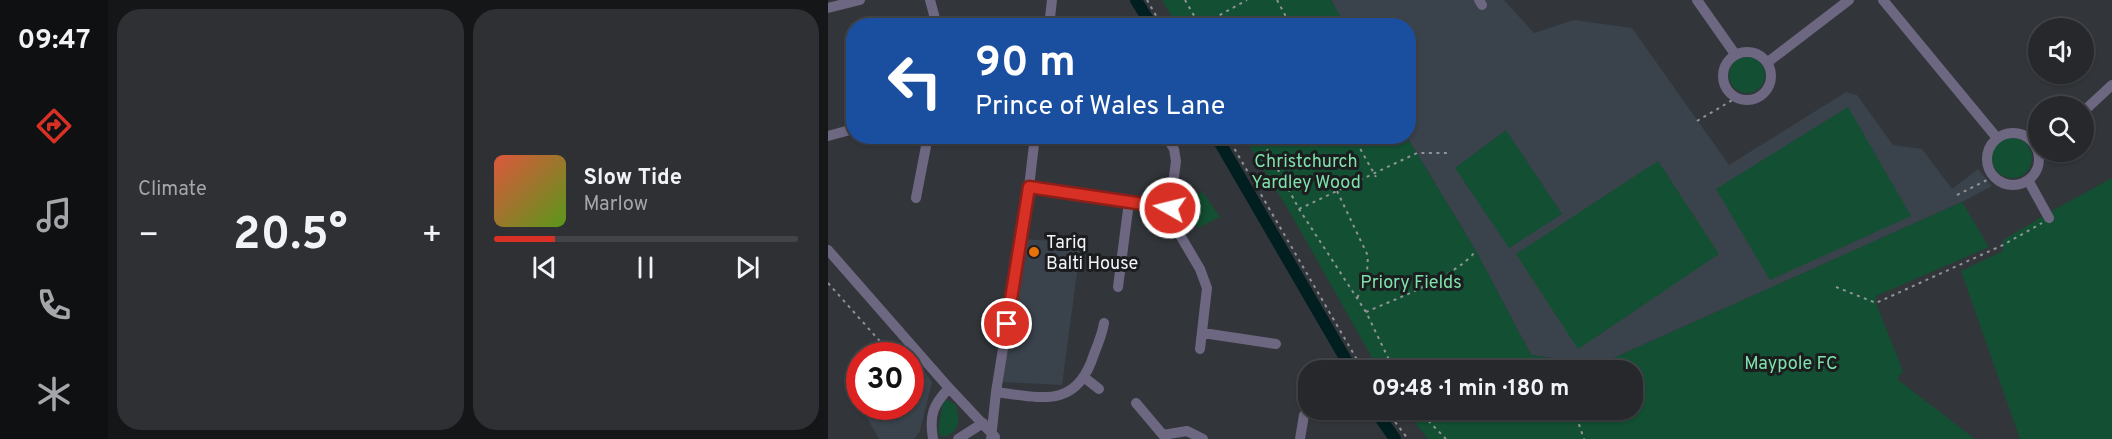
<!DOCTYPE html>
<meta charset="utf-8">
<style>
body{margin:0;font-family:Overpass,sans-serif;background:#2e3034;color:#f1f3f6;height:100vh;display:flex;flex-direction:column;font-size:22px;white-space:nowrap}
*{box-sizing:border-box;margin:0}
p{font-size:20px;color:#a4a6a9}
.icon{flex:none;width:33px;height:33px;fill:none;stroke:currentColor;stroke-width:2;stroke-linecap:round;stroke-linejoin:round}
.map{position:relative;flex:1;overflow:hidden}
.sheet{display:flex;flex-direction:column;gap:9px;padding:9px;background:#151618;width:720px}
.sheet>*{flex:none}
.hud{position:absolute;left:18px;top:18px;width:570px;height:126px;border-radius:24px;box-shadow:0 2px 4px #0004,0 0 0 2px #424448;background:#1a4fa0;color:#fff;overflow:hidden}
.controls{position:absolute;left:1200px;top:18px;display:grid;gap:12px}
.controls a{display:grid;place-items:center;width:66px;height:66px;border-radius:50%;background:#26282c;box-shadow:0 2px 4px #0004,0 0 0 2px #424448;font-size:30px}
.speed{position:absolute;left:18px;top:342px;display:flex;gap:12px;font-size:30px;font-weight:700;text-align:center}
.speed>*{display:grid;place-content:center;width:78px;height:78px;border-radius:50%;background:#26282c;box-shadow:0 2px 4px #0004,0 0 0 2px #424448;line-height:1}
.speed .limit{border:9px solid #d22;background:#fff;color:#111}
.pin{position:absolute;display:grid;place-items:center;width:51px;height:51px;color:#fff;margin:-26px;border:3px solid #fff;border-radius:50%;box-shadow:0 2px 6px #0007}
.me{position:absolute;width:66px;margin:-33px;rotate:278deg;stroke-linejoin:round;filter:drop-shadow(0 0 4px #0008)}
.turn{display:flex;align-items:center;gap:21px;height:126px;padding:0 30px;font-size:27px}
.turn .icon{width:78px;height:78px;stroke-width:2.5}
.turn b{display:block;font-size:42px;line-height:51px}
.big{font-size:45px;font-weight:700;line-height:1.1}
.sheet .widget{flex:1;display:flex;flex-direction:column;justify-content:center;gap:9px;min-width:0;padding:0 21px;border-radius:24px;background:#2e3034}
.song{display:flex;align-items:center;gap:18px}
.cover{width:72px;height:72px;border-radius:9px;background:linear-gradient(135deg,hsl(10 70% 55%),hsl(90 70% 35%))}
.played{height:6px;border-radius:3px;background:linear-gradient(90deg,#d93025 20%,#424448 20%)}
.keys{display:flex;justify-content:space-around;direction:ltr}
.heat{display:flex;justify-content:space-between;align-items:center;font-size:33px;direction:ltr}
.sheet .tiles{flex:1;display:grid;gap:9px;grid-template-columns:repeat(2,1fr)}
.trip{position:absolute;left:470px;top:360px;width:345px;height:60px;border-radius:24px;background:#26282c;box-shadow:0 2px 4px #0004,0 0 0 2px #424448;font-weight:700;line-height:60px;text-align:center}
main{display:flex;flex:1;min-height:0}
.menu{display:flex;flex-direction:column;width:108px;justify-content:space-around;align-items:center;background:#0f1012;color:#a4a6a9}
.menu .icon{width:42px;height:42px}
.menu .selected{color:#d93025}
.menu b{font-size:27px;color:#f1f3f6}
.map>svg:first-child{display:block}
</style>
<main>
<nav class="menu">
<b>09:47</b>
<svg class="icon selected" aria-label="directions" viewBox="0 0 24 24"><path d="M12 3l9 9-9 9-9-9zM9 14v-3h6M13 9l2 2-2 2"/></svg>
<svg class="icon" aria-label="music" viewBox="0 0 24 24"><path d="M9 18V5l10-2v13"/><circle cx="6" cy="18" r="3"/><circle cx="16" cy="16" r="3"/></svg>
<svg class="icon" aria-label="phone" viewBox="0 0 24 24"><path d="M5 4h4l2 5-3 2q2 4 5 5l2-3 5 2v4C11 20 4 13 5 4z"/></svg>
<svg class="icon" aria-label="climate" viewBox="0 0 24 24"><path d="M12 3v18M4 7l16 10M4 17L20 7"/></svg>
</nav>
<section class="sheet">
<div class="tiles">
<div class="widget"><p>Climate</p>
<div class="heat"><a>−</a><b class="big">20.5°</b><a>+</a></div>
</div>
<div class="widget">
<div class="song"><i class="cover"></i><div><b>Slow Tide</b><p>Marlow</p></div></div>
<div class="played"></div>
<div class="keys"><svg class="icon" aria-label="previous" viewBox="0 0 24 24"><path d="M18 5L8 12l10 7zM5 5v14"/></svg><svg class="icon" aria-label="pause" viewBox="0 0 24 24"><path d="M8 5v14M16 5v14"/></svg><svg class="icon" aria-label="next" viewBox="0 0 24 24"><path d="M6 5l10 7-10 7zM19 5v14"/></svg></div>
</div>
</div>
</section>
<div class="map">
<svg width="1284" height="439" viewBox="0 0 1284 439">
<rect width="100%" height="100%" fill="#32363a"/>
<!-- built -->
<path fill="#3a424b" d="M 503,0 L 676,0 L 706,33 L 746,20 L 804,28 L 901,165 L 1018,92 L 1029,95 L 1065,145 L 1094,149 L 1124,189 L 1150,169 L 1164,186 L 1134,202 L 770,365 L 703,355 L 648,251 L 579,137 L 580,26 L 517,25 Z
M 197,239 L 253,243 L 234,385 L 174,382 Z
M 88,360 L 104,382 L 92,431 L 86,439 L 51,439 L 33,407 L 82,406 L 83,364 Z"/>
<!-- green -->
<path fill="#134f32" d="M 334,0 L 503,0 L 517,25 L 349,25 Z
M901 75a18 18 0 1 1 36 0a18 18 0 1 1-36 0Z
M 1020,107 L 1083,216 L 942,280 L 888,189 Z
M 678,130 L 734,214 L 681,248 L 627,168 Z
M 416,137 L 579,137 L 648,251 L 703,355 L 770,365 L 1134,202 L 1161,247 L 1048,296 L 1048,303 L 1075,371 L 1069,379 L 1147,439 L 600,439 L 577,410 L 804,410 L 804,370 L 551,370 L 464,216 Z
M1164 158a20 20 0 1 1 40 0a20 20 0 1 1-40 0Z
M 830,161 L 891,254 L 750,349 L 688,254 Z
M 1284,178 L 1284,439 L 1192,439 L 1133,271 L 1175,251 L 1175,240 L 1229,208 Z
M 375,192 L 392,217 L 370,228 L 361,215 L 356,202 Z
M 119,400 L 127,404 C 133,418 132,434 114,437 L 110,432 L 115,402 Z"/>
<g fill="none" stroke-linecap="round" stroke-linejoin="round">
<!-- canal -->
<path stroke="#011f20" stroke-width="12" d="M 308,0 L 324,26
M 388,136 L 524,370
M 547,410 L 567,439"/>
<!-- path -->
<path stroke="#909397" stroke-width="2" stroke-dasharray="3 4.5" stroke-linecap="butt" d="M 319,0 L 334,26
M 357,0 L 372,26 L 419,0
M 449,0 L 463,26
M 869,121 L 908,98
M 399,136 L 535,370
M 432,136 L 471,209 L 538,312 L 566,370
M 525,136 L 548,177
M 509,191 L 540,256 L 539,272 L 529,299
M 1129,195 L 1165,177
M 471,209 L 589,153 L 621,153
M 0,283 L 65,356
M 1008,287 L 1048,303 L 1175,245 L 1214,223
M 538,312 C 572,297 625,278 648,251
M 767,370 L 770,365
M 558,410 L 580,439
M 590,410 L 618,439
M 746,410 L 756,439"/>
<!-- minor -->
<path stroke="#6d6781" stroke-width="10" d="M 102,0 L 109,26
M 651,0 L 654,5
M 869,0 L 907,54
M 1055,0 L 1169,138
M 0,8 L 32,0
M 221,26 L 224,0
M895 76a24 24 0 1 1 48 0a24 24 0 1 1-48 0Z
M 940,62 L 1021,0
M 1256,111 L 1284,85
M1159 159a26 26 0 1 1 52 0a26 26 0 1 1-52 0Z
M 0,136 L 26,129
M 338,136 L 346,149 L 348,161 L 342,208 L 349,230 L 372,269 L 379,288 L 372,349
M 1200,180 L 1221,218
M 201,187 L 342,208
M 88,198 L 100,136
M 0,250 L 121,388 L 167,437
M 290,287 L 301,202
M 375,333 L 448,344
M 257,378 L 271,389
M 168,392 C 214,398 249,409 266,354 C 270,344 274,335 276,323
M 308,403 L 335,435 L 359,431 L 375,439
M 105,439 C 101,415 105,405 121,388
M 130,439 L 155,423
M 163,439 L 168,392 L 201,187 L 207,136
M 472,439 L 476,415"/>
</g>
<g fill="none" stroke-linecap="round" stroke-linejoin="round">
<!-- route casing -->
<g stroke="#8d1f18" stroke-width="15">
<path id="route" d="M 179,324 L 201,187 L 342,208"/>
</g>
<!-- route -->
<use href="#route" stroke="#d93025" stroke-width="10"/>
</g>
<!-- markers -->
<circle fill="#e8710a" stroke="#1b1d1f" stroke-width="2" cx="206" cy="252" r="6"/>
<g text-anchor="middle" stroke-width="6" stroke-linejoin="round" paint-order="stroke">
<!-- park labels -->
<g font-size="18" fill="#7fe1ab" stroke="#1b1d1f">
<text x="478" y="167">Christchurch<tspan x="478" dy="21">Yardley Wood</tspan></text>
<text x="583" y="288">Priory Fields</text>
<text x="963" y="369">Maypole FC</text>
</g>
<!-- poi labels -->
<g font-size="18" fill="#f2f4f7" stroke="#1b1d1f" text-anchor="start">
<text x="218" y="248">Tariq<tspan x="218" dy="21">Balti House</tspan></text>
</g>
</g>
</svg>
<div class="controls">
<a><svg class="icon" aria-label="sound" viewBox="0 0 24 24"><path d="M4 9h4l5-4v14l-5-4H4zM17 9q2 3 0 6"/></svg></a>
<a><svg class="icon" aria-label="search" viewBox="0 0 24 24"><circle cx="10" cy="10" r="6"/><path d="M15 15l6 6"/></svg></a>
</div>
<div class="speed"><div class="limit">30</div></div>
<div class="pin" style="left:179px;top:324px;background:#d93025"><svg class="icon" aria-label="arrive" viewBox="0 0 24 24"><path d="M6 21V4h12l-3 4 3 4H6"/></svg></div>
<svg class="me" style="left:342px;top:208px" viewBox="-20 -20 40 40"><circle r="17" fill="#d93025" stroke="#fff" stroke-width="3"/><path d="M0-11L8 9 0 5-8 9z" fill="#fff"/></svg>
<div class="trip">09:48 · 1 min · 180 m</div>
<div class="hud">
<div class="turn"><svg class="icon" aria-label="left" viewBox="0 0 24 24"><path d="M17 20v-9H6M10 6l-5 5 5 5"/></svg><div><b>90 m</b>Prince of Wales Lane</div></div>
</div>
</div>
</main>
